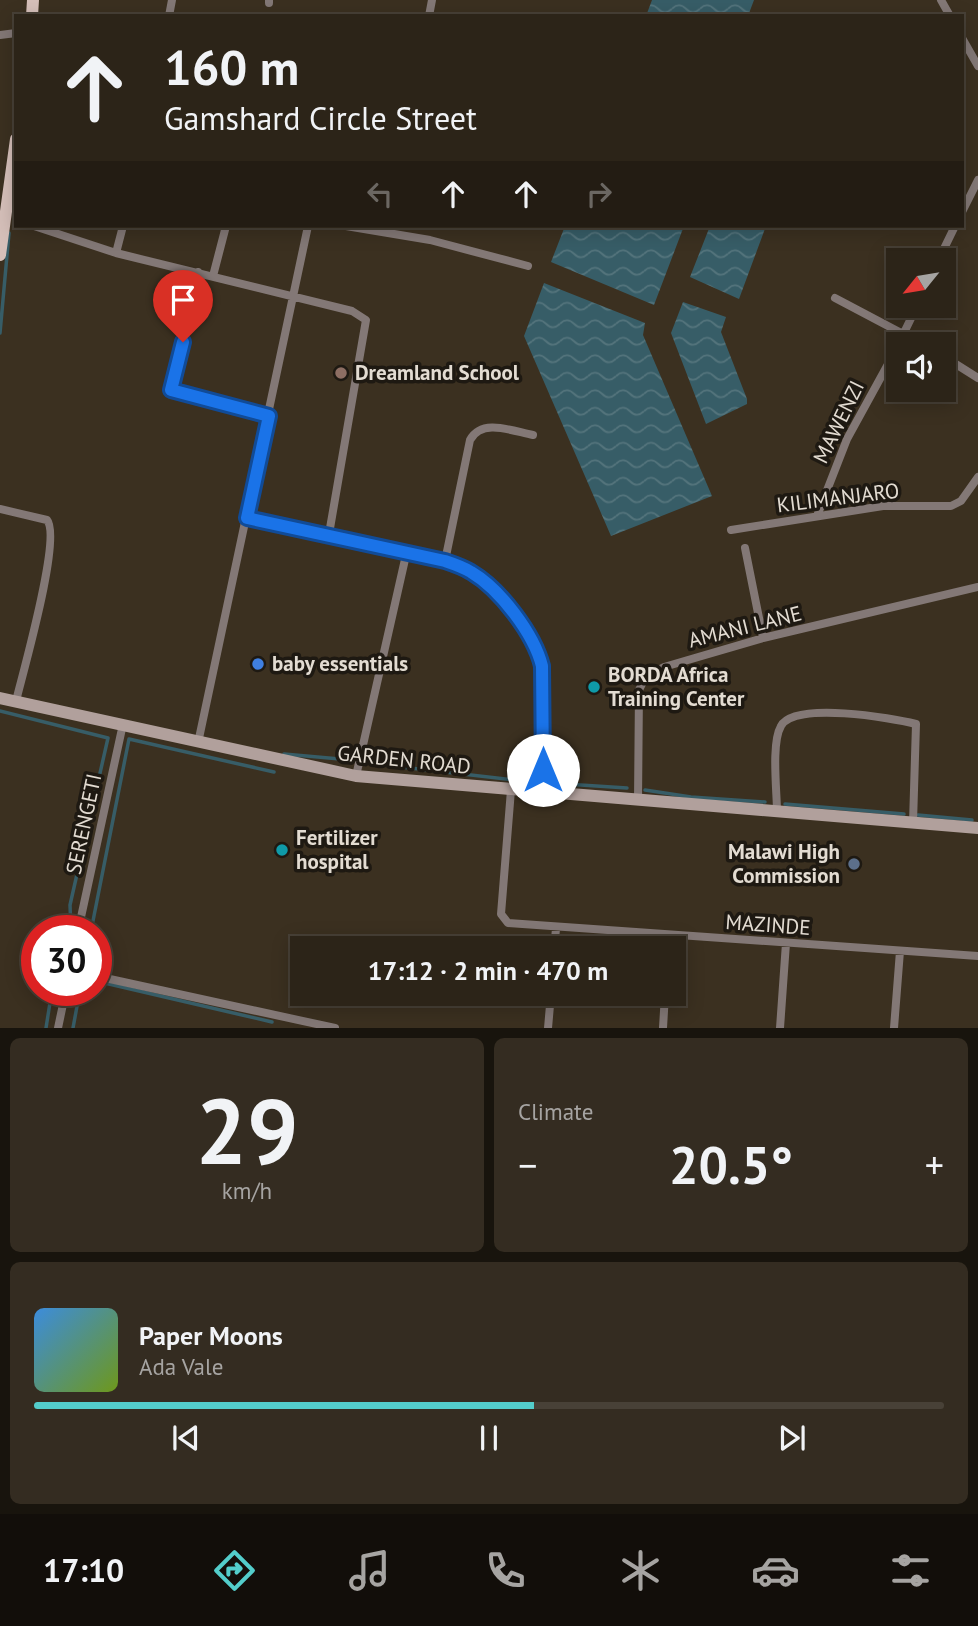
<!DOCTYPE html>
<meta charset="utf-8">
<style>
body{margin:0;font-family:"PT Sans",sans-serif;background:#342c21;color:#f1f3f6;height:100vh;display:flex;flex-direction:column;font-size:26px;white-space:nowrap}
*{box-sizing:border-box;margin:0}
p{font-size:23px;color:#a6a4a2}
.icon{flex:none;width:38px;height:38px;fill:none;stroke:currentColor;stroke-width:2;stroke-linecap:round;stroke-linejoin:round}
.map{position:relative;height:1028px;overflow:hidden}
.side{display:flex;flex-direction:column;gap:10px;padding:10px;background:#18140d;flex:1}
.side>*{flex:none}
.guide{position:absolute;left:14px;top:14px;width:950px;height:214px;border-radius:0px;box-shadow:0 4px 18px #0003,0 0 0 2px #484137;background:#2c2418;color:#f1f3f6;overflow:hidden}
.needle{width:46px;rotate:240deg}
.tools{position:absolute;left:886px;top:248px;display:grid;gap:14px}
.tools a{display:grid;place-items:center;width:70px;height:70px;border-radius:0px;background:#2c2418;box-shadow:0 4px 18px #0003,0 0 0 2px #484137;font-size:35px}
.speed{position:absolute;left:21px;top:915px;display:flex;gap:14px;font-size:35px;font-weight:700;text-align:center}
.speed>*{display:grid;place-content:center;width:91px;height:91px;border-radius:50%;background:#2c2418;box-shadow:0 4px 18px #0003,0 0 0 2px #484137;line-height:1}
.speed .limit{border:10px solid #d22;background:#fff;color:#111}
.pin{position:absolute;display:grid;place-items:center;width:60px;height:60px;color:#fff;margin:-72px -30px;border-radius:50% 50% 50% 0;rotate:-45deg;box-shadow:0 0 7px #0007}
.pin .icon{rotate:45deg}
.me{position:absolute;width:77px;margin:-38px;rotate:0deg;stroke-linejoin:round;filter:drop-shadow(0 0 5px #0008)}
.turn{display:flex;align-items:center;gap:24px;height:147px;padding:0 35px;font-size:32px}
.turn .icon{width:91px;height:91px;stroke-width:2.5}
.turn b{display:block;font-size:49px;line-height:60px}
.lanes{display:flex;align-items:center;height:66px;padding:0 35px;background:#0003;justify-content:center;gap:35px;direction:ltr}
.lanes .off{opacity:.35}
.big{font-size:52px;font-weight:800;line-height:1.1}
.side .widget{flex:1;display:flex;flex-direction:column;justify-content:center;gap:10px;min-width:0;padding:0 24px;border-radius:10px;background:#342c21}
.side .dial{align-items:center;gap:0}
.dial b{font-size:91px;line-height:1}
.song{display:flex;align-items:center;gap:21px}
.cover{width:84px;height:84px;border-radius:10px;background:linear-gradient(135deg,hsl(210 70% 55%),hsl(80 70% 35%))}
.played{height:7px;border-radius:4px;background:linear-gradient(90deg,#53cdcb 55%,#484137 55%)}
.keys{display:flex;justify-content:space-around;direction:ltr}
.heat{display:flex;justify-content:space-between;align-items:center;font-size:38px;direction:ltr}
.side .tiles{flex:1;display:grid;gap:10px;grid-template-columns:1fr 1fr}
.widget:last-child{grid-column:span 2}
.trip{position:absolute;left:290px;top:936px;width:396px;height:70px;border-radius:0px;background:#2c2418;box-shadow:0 4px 18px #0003,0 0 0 2px #484137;font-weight:800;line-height:70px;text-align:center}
.menu{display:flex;height:112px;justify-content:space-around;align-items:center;background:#120e0a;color:#a6a4a2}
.menu .icon{width:49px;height:49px}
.menu .on{color:#53cdcb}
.menu b{font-size:32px;color:#f1f3f6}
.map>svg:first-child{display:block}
</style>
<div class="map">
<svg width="978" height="1028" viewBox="0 0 978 1028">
<defs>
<pattern id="water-waves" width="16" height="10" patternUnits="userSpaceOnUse" patternTransform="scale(1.75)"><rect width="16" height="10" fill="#375d67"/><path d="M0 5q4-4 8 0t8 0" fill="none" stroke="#54747c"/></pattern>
</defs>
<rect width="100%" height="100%" fill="#3b3020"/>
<!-- water -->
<path fill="url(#water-waves)" d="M 652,0 L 754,0 L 748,16 L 646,16 Z
M 565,226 L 684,226 L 654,305 L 551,262 Z
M 710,226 L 766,226 L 739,299 L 690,277 Z
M 544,283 L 645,323 L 643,335 L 712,496 L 611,536 L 524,336 Z
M 683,302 L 726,317 L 721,332 L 747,399 L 747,404 L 706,424 L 671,333 Z"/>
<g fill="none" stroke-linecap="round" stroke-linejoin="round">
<!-- stream -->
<path stroke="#375d67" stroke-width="3.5" d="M 15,203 L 16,198
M 0,333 L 9,233
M 0,711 L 108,738 L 70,905 L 71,931
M 284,754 L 351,760
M 367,763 L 531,782
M 550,783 L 627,788
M 645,790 L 691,797 L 765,802
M 785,804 L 904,814
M 918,815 L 972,820
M 91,931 L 129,739 L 274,772
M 96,981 L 272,1022
M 46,1028 L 52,990
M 73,1028 L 80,990"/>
<!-- street -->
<path stroke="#837876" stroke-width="8" d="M 941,0 L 950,16
M 269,3 L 269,0
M 169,16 L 172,0
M 429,16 L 432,0
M 0,35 L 16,33
M 962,38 L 978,66
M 962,212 L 978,180
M 34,226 L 116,253 L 352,311 L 366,320 L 329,534
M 346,226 L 430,240 L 528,266
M 116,253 L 123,226
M 938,261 L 955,226
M 198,272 L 171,390 L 269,416
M 213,276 L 226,226
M 835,298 L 924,345
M 898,345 L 917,306
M 943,356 L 978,378
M 0,509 L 47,520 C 62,537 23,672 16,701
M 817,516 L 847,439 L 898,346
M 247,518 L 445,561 L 471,572 L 490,587 L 539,654 L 544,682 L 544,793
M 731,530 L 883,506 L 951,506 L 961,501 L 978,477
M 745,548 L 763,638
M 445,561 L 470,440 C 482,418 512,431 533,435
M 198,743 L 308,226
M 356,776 L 406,555
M 511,790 L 501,914 L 508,923 L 978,956
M 638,801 L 639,690 L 646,676 L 664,667 L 763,638 L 978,587
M 777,812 C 777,792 771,743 781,726 C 794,701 892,718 916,724 L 913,823
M 78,931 L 123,724
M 554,948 L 556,929
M 669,948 L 670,936
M 96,976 L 335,1028
M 58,1028 L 66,990
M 548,1028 L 551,994
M 663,1028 L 665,994
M 780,1028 L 786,943
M 894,1028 L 900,951"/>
<!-- secondary -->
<path stroke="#b1a09c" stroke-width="12" d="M 0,698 L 356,776 L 978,828"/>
<!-- primary -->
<path stroke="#d5bfb9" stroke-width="12" d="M 32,16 L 33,0
M 0,255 L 16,139"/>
</g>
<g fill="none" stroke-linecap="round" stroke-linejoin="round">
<!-- route casing -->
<g stroke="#114b97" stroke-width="18">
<path id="route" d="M 183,342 L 171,390 L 269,416 L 247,518 L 445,561 C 454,564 463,567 471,572 C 500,589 534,634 542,666 L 543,770"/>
</g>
<!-- route -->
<use href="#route" stroke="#1a73e8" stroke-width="12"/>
</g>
<!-- markers -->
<circle fill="#8d6e63" stroke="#1e1912" stroke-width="2.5" cx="341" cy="373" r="7"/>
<circle fill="#3f7fe0" stroke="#1e1912" stroke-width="2.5" cx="258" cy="664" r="7"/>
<g fill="#0f9aa8" stroke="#1e1912" stroke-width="2.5">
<circle cx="594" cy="687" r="7"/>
<circle cx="282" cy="850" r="7"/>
</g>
<circle fill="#5c6f8a" stroke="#1e1912" stroke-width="2.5" cx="854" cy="864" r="7"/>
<g text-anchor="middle" stroke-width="7" stroke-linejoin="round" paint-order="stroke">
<!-- poi labels -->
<g font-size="21" font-weight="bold" fill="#e3dcd2" stroke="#1e1912" text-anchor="start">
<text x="355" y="380">Dreamland School</text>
<text x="272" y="671">baby essentials</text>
<text x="608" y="682">BORDA Africa<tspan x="608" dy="24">Training Center</tspan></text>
<text x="296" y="845">Fertilizer<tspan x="296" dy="24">hospital</tspan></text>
<text x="840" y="859" text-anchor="end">Malawi High<tspan x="840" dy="24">Commission</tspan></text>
</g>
<!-- street labels -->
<g font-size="21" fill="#e3dcd2" stroke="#1e1912">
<text transform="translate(839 422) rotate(-64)" y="7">MAWENZI</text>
<text transform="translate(838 498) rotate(-7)" y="7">KILIMANJARO</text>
<text transform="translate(745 627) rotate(-14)" y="7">AMANI LANE</text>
<text transform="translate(404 760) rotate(6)" y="7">GARDEN ROAD</text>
<text transform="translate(84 824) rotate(-78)" y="7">SERENGETI</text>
<text transform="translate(768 925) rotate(4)" y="7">MAZINDE</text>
</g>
</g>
</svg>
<div class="tools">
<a><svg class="needle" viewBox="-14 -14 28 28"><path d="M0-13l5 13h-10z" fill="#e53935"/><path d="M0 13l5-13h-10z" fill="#a6a4a2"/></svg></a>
<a><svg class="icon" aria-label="sound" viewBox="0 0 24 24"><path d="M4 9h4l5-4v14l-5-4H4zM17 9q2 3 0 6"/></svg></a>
</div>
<div class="speed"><div class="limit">30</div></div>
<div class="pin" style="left:183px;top:342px;background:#d93025"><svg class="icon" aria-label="arrive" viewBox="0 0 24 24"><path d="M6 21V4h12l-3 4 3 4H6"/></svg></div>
<svg class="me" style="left:543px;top:770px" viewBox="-20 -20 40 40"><circle r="19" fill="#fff"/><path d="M0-13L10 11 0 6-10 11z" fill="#1a73e8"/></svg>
<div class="trip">17:12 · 2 min · 470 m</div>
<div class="guide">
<div class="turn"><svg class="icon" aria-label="ahead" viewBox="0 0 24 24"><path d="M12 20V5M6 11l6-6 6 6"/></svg><div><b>160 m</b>Gamshard Circle Street</div></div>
<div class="lanes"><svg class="icon off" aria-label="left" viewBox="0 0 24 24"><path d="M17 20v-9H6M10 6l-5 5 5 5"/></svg><svg class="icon" aria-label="ahead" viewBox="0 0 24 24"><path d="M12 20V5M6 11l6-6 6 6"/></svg><svg class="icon" aria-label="ahead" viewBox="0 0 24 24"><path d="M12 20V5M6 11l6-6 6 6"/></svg><svg class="icon off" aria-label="right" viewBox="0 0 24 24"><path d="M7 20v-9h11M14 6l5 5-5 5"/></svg></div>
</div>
</div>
<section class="side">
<div class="tiles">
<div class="widget dial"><b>29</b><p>km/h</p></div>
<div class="widget"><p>Climate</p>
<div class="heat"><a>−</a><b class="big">20.5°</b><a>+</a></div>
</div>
<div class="widget">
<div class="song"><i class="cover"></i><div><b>Paper Moons</b><p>Ada Vale</p></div></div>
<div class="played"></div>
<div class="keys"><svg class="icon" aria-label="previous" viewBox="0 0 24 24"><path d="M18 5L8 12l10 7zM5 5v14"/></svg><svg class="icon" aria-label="pause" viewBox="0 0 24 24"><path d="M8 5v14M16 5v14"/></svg><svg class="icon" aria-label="next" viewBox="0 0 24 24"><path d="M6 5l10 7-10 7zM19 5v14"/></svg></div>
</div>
</div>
</section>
<nav class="menu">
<b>17:10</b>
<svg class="icon on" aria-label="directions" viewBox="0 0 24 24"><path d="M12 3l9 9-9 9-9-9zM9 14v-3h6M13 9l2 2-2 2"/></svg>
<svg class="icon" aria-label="music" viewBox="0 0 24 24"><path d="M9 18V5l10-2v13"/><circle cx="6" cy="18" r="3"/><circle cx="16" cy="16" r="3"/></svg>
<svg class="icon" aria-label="phone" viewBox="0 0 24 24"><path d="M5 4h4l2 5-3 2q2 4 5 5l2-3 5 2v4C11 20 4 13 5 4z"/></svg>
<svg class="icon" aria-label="climate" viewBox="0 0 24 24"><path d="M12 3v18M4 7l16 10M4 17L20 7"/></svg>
<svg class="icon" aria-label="car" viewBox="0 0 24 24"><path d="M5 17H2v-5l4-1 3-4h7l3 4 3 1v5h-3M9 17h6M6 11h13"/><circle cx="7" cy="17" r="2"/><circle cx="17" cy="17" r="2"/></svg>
<svg class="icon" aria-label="filters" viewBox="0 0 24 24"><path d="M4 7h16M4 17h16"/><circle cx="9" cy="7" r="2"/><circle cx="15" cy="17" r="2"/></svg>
</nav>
